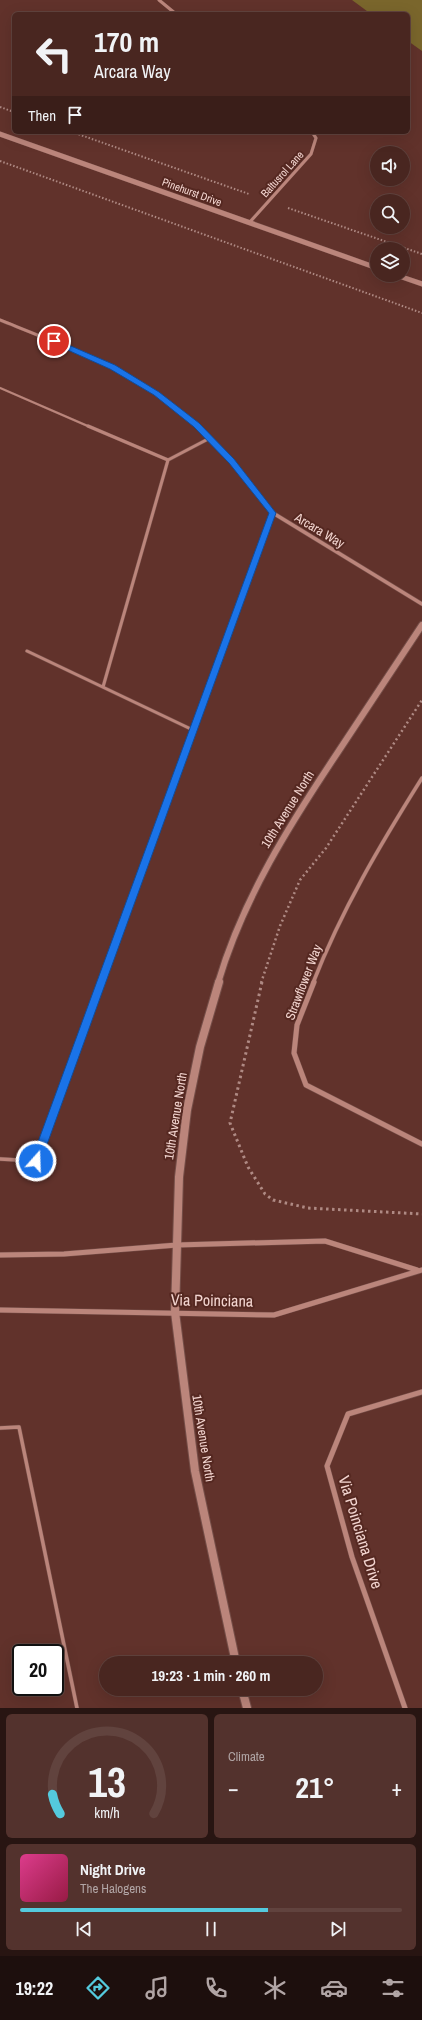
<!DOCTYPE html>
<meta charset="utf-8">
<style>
body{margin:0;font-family:"Archivo Narrow",sans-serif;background:#53322d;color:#f1f3f6;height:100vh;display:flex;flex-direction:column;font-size:15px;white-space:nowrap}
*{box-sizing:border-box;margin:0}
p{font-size:13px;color:#b1a5a5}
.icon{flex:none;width:22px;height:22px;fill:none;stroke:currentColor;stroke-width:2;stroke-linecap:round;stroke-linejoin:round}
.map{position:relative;height:1708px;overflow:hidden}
.panel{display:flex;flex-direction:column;gap:6px;padding:6px;background:#281512;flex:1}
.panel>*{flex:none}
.banner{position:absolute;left:12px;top:12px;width:398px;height:122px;border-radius:6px;box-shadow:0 4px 16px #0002,0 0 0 1px #61433e;background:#492620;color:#f1f3f6;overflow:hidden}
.buttons{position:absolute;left:370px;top:146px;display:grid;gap:8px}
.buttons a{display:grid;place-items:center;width:40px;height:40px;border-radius:50%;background:#492620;box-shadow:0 4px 16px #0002,0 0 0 1px #61433e;font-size:20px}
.speed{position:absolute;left:12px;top:1644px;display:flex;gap:8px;font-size:20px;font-weight:700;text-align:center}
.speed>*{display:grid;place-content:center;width:52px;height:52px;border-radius:50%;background:#492620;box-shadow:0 4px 16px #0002,0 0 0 1px #61433e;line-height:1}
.speed .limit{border:2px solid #111;border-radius:6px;background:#fff;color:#111}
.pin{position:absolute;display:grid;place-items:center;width:34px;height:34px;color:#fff;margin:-17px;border:2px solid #fff;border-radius:50%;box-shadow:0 1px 4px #0007}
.me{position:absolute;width:44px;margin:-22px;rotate:20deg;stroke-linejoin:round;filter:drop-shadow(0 0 3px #0008)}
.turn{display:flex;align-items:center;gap:14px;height:84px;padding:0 16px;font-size:18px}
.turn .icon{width:52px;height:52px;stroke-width:2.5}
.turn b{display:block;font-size:28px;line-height:34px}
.then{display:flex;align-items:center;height:38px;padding:0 16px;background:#0003;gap:8px;font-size:15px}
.big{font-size:30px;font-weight:700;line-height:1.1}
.panel .card{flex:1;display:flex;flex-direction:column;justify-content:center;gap:6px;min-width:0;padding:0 14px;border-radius:6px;background:#53322d}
.panel .dial{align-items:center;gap:0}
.dial svg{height:104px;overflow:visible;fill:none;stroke:#61433e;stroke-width:7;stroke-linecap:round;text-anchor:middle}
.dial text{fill:#f1f3f6;stroke:none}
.song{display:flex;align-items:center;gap:12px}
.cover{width:48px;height:48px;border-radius:6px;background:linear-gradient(135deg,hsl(330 70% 55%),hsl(340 70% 35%))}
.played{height:4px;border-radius:2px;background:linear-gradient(90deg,#54cadd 65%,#61433e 65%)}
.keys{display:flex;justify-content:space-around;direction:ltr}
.heat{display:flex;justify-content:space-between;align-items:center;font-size:22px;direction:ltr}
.panel .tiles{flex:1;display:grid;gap:6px;grid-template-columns:1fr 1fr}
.card:last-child{grid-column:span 2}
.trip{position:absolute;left:99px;top:1656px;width:224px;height:40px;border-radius:20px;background:#492620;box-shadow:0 4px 16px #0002,0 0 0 1px #61433e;font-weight:700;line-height:40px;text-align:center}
.tab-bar{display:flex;height:64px;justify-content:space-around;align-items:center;background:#1d0f0d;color:#b1a5a5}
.tab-bar .icon{width:28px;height:28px}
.tab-bar .on{color:#54cadd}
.tab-bar b{font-size:18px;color:#f1f3f6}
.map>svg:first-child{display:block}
</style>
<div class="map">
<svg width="422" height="1708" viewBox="0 0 422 1708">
<rect width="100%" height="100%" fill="#61322b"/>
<!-- green -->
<path fill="#7a662c" d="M 352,0 L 422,0 L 422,51 L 408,41 L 408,14 L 371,14 Z"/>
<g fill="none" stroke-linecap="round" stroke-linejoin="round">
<!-- service-far2 casing -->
<g stroke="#754e48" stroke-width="2.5">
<path id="service-far2" d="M 0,388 L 90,427"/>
</g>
<!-- service-far1 casing -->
<g stroke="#754e48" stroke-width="4">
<path id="service-far1" d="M 88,426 L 168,460 L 103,687
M 168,460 L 210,438
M 27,651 L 193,730
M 101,983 L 273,513"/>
</g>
<!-- service casing -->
<g stroke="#754e48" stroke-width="4.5">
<path id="service" d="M 0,1159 L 36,1161 L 102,982
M 0,1428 L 19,1427 L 77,1708"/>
</g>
<!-- minor-far2 casing -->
<g stroke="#754e48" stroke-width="3.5">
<path id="minor-far2" d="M 159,0 L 176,14
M 249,223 L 311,154 L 316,138 L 312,132
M 0,320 C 70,348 142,374 199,427"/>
</g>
<!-- minor-far1 casing -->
<g stroke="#754e48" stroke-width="4.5">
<path id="minor-far1" d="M 198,426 L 232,461 L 273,513 L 422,604
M 313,983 C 342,909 380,845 422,778"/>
</g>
<!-- minor casing -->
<g stroke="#754e48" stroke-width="6">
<path id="minor" d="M 314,982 L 297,1025 L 294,1053 L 306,1085 L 422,1144
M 0,1255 L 64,1254 L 177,1245 L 325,1241 L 417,1270
M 0,1310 L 274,1315 L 422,1270
M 405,1708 L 352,1557 L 327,1466 L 348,1414 L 422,1392"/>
</g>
<!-- tertiary-far2 casing -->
<g stroke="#754e48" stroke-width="5.5">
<path id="tertiary-far2" d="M 0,134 L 377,268
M 396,275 L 422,284"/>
</g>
<!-- tertiary-far1 casing -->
<g stroke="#754e48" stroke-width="8">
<path id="tertiary-far1" d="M 218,983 C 243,898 290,824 338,752 C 366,709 394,667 422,625"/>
</g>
<!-- tertiary casing -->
<g stroke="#754e48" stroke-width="10">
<path id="tertiary" d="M 219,982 L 200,1047 L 187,1110 L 179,1177 L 175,1312 L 195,1471 L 236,1663
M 242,1689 L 247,1708"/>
</g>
<!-- path-far2 -->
<path stroke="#af8a84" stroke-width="2" stroke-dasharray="1.5 2" stroke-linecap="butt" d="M 0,107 L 14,112
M 72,132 L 249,194
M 0,161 L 422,313
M 288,208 L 422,254"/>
<!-- path-far1 -->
<path stroke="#af8a84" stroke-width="2.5" stroke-dasharray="2 3" stroke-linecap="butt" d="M 261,983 L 280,926 L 300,880 L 326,848 L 422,700"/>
<!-- path -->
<path stroke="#af8a84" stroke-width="3" stroke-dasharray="2.5 3.5" stroke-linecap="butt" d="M 262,982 L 230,1123 L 248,1167 L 265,1194 L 273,1200 L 308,1208 L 422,1214"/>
<!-- service-far2 -->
<use href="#service-far2" stroke="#bb857b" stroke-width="2"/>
<!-- service-far1 -->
<use href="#service-far1" stroke="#bb857b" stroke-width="3"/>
<!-- service -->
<use href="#service" stroke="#bb857b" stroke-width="3.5"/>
<!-- minor-far2 -->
<use href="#minor-far2" stroke="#bb857b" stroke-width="3"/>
<!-- minor-far1 -->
<use href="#minor-far1" stroke="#bb857b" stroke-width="3.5"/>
<!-- minor -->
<use href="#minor" stroke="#bb857b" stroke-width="5"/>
<!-- tertiary-far2 -->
<use href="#tertiary-far2" stroke="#bb857b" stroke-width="5"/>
<!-- tertiary-far1 -->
<use href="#tertiary-far1" stroke="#bb857b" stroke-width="6"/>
<!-- tertiary -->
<use href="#tertiary" stroke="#bb857b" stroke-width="8"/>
</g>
<!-- route -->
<path fill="#1a73e8" stroke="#114b97" d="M 52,340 L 57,340 L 115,365 L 159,392 L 199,423 L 234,459 L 276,513 L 41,1161 L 40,1165 L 36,1166 L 33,1165 L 31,1161 L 269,513 L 229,463 L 194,427 L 154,395 L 110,369 L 52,343 Z"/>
<g text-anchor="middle" stroke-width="4" stroke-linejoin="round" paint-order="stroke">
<!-- far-street labels -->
<g font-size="11" fill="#f3d5d0" stroke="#552821">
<text transform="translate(282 174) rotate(-48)" y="4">Baltusrol Lane</text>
<text transform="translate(192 192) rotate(20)" y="4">Pinehurst Drive</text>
</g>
<!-- street labels -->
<g font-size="13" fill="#f3d5d0" stroke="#552821">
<text transform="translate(320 530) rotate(31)" y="5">Arcara Way</text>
<text transform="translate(287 809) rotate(-58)" y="5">10th Avenue North</text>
<text transform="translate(303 982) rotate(-69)" y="5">Strawflower Way</text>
<text transform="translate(175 1116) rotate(-81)" y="5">10th Avenue North</text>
<text transform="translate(204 1438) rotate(81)" y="5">10th Avenue North</text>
</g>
<!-- near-street labels -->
<g font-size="16" fill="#f3d5d0" stroke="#552821">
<text transform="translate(212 1300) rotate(1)" y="6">Via Poinciana</text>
<text transform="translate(361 1532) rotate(73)" y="6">Via Poinciana Drive</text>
</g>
</g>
</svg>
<div class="buttons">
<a><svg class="icon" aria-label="sound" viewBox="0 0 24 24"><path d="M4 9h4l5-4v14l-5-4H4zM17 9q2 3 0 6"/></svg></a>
<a><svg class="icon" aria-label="search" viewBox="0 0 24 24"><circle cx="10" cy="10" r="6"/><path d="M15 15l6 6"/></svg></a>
<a><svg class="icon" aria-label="layers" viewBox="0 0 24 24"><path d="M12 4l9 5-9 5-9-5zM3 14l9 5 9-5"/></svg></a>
</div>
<div class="speed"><div class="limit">20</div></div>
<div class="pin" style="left:54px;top:341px;background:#d93025"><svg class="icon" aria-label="arrive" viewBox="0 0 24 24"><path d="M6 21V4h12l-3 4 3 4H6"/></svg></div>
<svg class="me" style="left:36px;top:1161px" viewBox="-20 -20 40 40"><circle r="17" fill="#1a73e8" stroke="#fff" stroke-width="3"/><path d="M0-11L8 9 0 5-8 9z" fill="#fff"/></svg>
<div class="trip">19:23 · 1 min · 260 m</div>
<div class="banner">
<div class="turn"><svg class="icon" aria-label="left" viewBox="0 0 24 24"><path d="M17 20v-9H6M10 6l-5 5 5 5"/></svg><div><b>170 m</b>Arcara Way</div></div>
<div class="then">Then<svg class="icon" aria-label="arrive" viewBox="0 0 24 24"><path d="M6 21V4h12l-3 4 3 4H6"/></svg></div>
</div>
</div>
<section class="panel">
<div class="tiles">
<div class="card dial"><svg viewBox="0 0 100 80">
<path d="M14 69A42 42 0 1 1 86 69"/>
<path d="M14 69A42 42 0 0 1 8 54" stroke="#54cadd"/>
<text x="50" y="56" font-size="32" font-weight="700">13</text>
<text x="50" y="72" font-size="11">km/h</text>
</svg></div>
<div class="card"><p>Climate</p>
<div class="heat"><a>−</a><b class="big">21°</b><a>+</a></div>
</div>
<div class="card">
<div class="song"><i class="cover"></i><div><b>Night Drive</b><p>The Halogens</p></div></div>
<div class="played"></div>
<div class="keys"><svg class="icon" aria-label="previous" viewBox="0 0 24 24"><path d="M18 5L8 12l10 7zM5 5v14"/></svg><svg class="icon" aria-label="pause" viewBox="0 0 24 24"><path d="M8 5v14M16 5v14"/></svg><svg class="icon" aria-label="next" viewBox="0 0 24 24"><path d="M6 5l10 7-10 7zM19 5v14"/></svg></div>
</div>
</div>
</section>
<nav class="tab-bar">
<b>19:22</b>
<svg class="icon on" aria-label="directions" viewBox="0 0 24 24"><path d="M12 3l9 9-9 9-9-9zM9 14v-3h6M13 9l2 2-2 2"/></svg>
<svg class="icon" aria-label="music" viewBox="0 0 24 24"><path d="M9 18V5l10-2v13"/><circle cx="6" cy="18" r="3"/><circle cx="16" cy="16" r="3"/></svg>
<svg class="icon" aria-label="phone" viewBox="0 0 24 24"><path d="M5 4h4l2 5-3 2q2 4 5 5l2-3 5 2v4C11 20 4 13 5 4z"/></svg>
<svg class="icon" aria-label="climate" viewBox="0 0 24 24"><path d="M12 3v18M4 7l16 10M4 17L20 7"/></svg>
<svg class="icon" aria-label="car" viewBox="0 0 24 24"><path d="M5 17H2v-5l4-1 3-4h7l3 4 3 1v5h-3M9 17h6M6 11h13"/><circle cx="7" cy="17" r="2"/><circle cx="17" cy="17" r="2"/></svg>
<svg class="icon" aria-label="filters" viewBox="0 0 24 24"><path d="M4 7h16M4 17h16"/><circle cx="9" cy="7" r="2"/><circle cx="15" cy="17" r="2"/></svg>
</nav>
